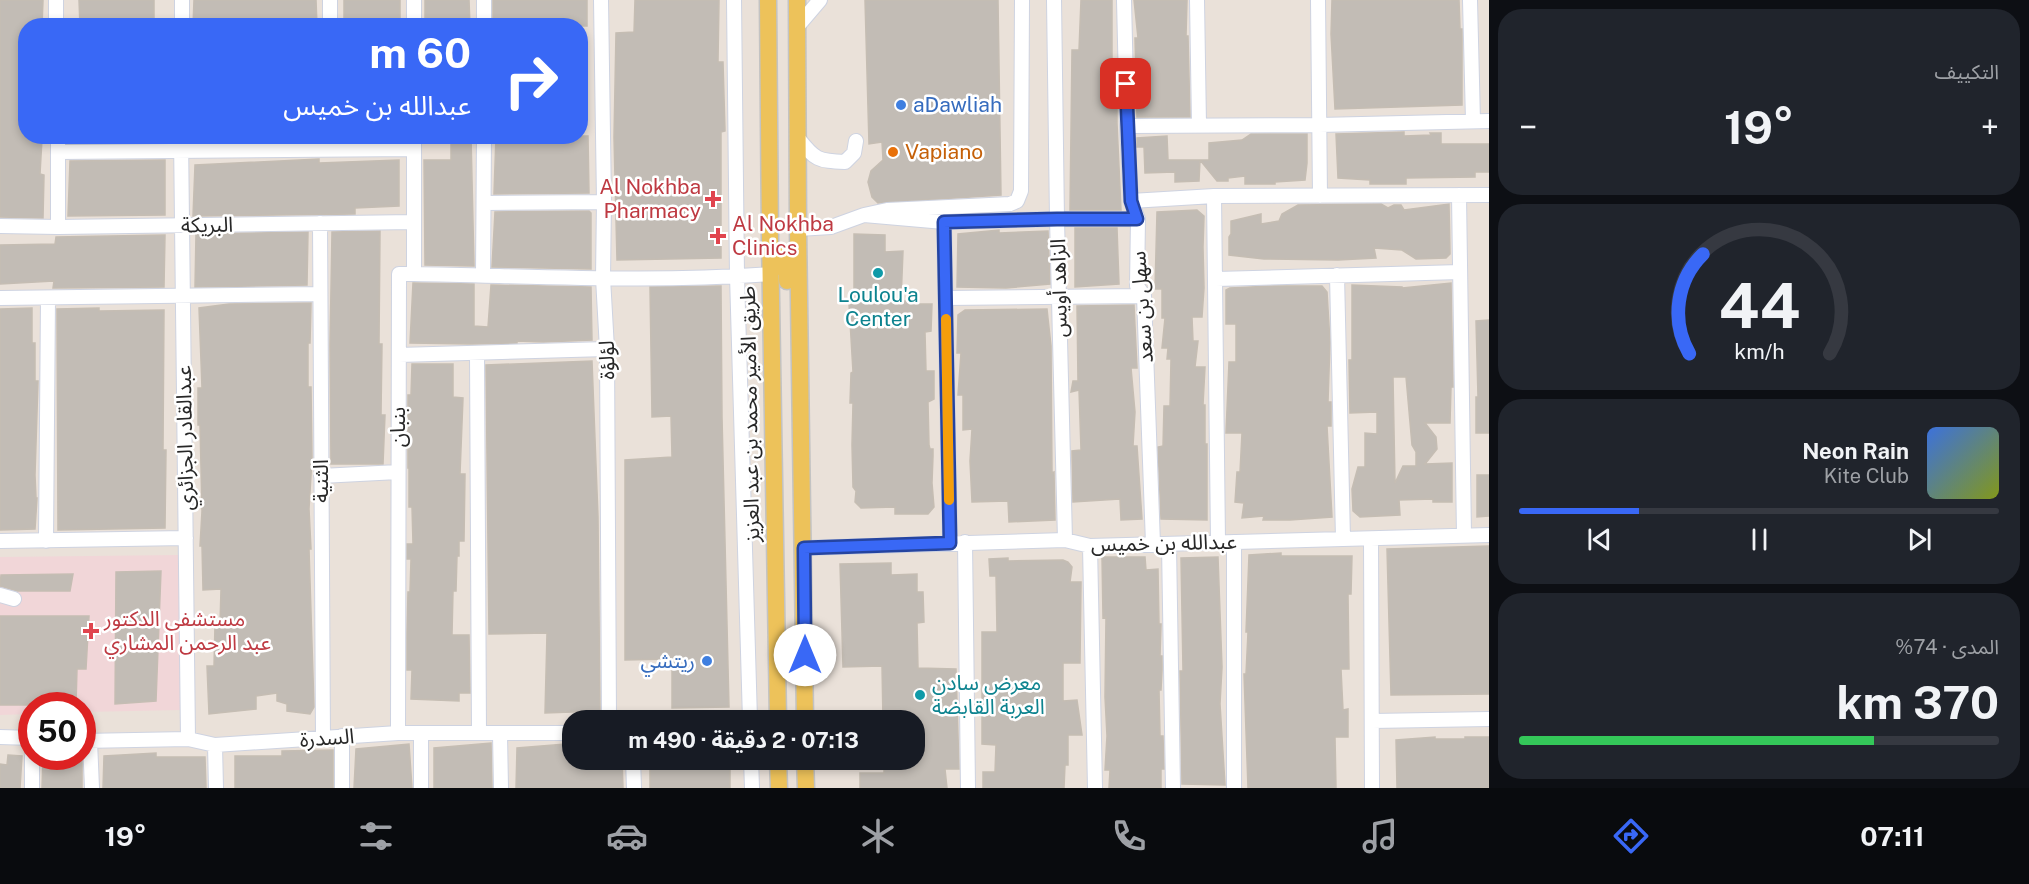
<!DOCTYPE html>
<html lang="ar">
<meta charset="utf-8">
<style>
body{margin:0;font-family:"Public Sans","Noto Sans Arabic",sans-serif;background:#20242c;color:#f1f3f6;direction:rtl;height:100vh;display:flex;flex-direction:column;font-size:22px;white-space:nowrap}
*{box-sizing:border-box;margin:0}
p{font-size:20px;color:#9ea1a6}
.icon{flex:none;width:33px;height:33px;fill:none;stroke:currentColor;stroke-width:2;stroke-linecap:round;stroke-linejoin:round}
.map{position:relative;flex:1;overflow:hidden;direction:ltr}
.side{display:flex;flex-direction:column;gap:9px;padding:9px;background:#0d0f14;width:540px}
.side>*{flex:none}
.guide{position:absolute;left:18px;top:18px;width:570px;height:126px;border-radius:24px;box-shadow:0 3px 9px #0003;direction:rtl;background:#3968f6;color:#fff;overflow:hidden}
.speed{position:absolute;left:18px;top:692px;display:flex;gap:12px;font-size:30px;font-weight:700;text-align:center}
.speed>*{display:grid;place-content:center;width:78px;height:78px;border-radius:50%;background:#171b24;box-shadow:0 3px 9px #0003;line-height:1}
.speed .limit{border:9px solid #d22;background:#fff;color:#111}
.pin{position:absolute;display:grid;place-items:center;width:51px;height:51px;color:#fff;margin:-26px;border-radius:12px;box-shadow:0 3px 9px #0006}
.me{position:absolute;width:66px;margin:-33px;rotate:0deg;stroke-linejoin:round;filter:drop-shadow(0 0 4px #0008)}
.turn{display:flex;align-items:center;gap:21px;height:126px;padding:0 18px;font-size:27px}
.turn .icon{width:78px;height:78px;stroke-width:2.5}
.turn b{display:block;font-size:42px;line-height:51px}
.big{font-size:45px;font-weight:700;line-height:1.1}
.side .card{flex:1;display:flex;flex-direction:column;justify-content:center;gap:9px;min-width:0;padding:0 21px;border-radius:24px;background:#20242c}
.side .dial{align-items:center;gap:0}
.dial svg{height:156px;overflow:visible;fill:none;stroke:#363941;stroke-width:7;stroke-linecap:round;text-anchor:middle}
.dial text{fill:#f1f3f6;stroke:none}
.song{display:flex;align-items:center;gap:18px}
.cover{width:72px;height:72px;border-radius:9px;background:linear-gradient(135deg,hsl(220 70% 55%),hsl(70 70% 35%))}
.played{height:6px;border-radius:3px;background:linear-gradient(90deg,#3968f6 25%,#363941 25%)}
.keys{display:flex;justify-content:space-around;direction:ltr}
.heat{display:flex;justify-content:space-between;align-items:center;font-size:33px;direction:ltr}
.charge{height:9px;border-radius:4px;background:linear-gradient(90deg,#34c759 74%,#363941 0)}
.trip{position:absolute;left:562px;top:710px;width:363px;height:60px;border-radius:24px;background:#171b24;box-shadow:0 3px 9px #0003;font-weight:700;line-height:60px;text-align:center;direction:rtl}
.tabs{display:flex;height:96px;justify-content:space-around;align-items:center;background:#090b0e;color:#9ea1a6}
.tabs .icon{width:42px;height:42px}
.tabs .current{color:#3968f6}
.tabs b{font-size:27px;color:#f1f3f6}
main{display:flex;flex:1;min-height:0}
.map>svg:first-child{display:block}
</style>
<main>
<section class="side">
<div class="card"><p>التكييف</p>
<div class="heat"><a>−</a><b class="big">19°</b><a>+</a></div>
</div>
<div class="card dial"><svg viewBox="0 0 100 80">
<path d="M14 69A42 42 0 1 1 86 69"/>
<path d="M14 69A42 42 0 0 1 21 18" stroke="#3968f6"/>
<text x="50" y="56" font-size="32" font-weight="700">44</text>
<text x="50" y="72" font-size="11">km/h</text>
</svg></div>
<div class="card">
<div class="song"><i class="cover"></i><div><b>Neon Rain</b><p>Kite Club</p></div></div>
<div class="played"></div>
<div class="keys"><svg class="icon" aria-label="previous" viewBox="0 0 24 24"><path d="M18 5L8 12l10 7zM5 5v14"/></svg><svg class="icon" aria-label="pause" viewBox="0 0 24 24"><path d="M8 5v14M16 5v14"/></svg><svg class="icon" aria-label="next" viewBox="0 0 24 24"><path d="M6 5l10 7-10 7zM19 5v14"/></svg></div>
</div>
<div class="card"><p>المدى · 74%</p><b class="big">370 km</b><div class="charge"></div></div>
</section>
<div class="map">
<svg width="1489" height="788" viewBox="0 0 1489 788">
<rect width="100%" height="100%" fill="#eae1d9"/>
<!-- medical -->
<path fill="#f1d6d8" d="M 181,555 L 182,710 L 83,712 L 82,705 L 32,705 L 31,714 L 0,715 L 0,557 Z"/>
<!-- building -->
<path fill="#c2bcb5" stroke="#c5bdb3" stroke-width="1.5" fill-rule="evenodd" d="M 0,0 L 43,0 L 42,26 L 26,26 L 26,138 L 42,139 L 40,174 L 44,175 L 43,218 L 0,217 Z
M 79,0 L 154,0 L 154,26 L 80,26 Z
M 194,0 L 316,0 L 317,26 L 193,26 Z
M 344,0 L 400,0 L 400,26 L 344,26 Z
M 425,0 L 469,0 L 470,26 L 425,26 Z
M 493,0 L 587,0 L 587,26 L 493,26 Z
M 635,0 L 719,0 L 718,62 L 723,62 L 725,131 L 721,132 L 721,258 L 617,260 L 614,137 L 616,33 L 634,32 Z
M 865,0 L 998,0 L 1001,195 L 878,203 L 872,197 L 868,182 L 871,171 L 883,160 L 882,142 L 869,144 Z
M 1081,0 L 1112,0 L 1112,86 L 1117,86 L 1117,123 L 1121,210 L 1070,210 L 1072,50 L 1079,50 Z
M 1134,0 L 1187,0 L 1186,36 L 1188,36 L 1190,117 L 1137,117 L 1135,38 L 1138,38 Z
M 1332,0 L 1459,0 L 1460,29 L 1462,29 L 1462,105 L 1335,109 L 1331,34 Z
M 1404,132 L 1404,136 L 1431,135 L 1430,133 L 1441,133 L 1441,144 L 1489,144 L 1489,172 L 1475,172 L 1475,177 L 1406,178 L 1406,184 L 1370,184 L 1370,180 L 1338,178 L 1336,134 Z
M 1251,134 L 1307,134 L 1307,163 L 1305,180 L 1275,182 L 1275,184 L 1245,184 L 1245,176 L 1228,178 L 1228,181 L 1217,181 L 1200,160 L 1209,160 L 1209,143 L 1242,140 Z
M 71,136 L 104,136 L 104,143 L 71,143 Z
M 451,136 L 471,136 L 474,266 L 425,265 L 424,160 L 451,160 Z
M 496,136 L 588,136 L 589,193 L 494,194 Z
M 1167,136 L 1168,160 L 1200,160 L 1199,181 L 1175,182 L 1175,172 L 1145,173 L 1144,147 L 1137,147 L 1137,138 Z
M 319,159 L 319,163 L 399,160 L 399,206 L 355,208 L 355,214 L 193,216 L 195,165 Z
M 165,160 L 165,215 L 68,216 L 70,161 Z
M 1381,204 L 1388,208 L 1394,205 L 1401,205 L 1404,210 L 1449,204 L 1450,254 L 1446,258 L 1416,259 L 1402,250 L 1374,248 L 1376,258 L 1338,260 L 1264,259 L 1229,255 L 1229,237 L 1231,234 L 1231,221 L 1261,214 L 1261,224 L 1279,221 L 1282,214 L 1298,205 Z
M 1197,210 L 1204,216 L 1203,247 L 1204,288 L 1202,317 L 1192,317 L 1193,341 L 1198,341 L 1195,367 L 1205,367 L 1203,405 L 1205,405 L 1205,444 L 1207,444 L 1207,520 L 1161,519 L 1158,447 L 1163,446 L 1164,406 L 1170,406 L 1171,359 L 1167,359 L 1168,348 L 1162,348 L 1165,318 L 1162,318 L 1162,289 L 1155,289 L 1157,212 Z
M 589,211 L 591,213 L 591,269 L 492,267 L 495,212 Z
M 1075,228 L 1117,228 L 1119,284 L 1075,287 Z
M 999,230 L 999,233 L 1048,231 L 1050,284 L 1006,288 L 957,287 L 958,234 Z
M 380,231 L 379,344 L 382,344 L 381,415 L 385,415 L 383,464 L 331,464 L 330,345 L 332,232 Z
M 308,232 L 307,285 L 195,287 L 196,234 Z
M 854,234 L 885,235 L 885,252 L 903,251 L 901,301 L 914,301 L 914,304 L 932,304 L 931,331 L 925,332 L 926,371 L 934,371 L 934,399 L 928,402 L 929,445 L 930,449 L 933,449 L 933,456 L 932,483 L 934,507 L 928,514 L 895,514 L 895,507 L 861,508 L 855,502 L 856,491 L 853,487 L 852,445 L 853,403 L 850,403 L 851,373 L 853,372 L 849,304 L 854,304 Z
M 165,235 L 164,287 L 53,288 L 54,281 L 0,284 L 0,245 L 55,244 L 56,237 Z
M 413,283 L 474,284 L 474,326 L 488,327 L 491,285 L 591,287 L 592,340 L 543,342 L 517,341 L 517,343 L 472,344 L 410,343 Z
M 1451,283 L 1453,387 L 1451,387 L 1450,423 L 1425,423 L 1436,437 L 1437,449 L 1425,464 L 1452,463 L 1452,502 L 1433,502 L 1433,499 L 1399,500 L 1400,515 L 1360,517 L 1353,511 L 1352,489 L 1358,467 L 1365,467 L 1365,433 L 1377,434 L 1377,412 L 1350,413 L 1349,360 L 1352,360 L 1352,285 L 1402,287 L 1402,288 ZM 1393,377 L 1406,377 L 1412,445 L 1416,452 L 1416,466 L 1403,466 L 1395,483 Z
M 721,286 L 722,417 L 729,707 L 672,708 L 672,659 L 625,660 L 625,460 L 672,457 L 671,416 L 652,417 L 650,287 Z
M 1274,286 L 1322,286 L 1327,292 L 1330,342 L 1328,402 L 1331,402 L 1331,426 L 1327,426 L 1332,517 L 1290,520 L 1263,520 L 1264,516 L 1242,518 L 1244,503 L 1235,502 L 1237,472 L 1240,472 L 1242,433 L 1226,433 L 1229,362 L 1236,362 L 1236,324 L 1226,324 L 1226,290 L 1230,288 Z
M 311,303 L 310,343 L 308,343 L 308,387 L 311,387 L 312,458 L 309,509 L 311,549 L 309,549 L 314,707 L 310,714 L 287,711 L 287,704 L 277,701 L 277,693 L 256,696 L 256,709 L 209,714 L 207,666 L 214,666 L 215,625 L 220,625 L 221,589 L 203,590 L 202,546 L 200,546 L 202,511 L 200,425 L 198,425 L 198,388 L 202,388 L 199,308 L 229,304 Z
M 1134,305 L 1137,368 L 1131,368 L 1135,412 L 1133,446 L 1137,446 L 1142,519 L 1121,520 L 1120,499 L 1073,502 L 1072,451 L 1081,450 L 1079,390 L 1071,392 L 1073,381 L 1078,381 L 1077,306 Z
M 32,308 L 32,343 L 35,343 L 35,381 L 38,381 L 35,475 L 36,498 L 37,498 L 35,529 L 0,530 L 0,309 Z
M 99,308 L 99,311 L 164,310 L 163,450 L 166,450 L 165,528 L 58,530 L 57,309 Z
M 1047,309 L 1051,346 L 1052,473 L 1054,472 L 1055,520 L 1009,522 L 1008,501 L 972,502 L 970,461 L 972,429 L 963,430 L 963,395 L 958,395 L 961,353 L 957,353 L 958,315 L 965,310 Z
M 1489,320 L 1489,433 L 1476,433 L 1476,397 L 1478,397 L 1476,321 Z
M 592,361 L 598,517 L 600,711 L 545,713 L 547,633 L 489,634 L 486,365 Z
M 412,364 L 453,364 L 453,397 L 463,398 L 460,474 L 465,474 L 464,541 L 459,541 L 459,556 L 457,556 L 456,591 L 453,591 L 452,635 L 469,635 L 470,693 L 459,693 L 459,701 L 411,699 L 412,670 L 407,670 L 407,633 L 408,592 L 410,592 L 411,559 L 407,559 L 407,544 L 413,544 L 412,507 L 409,507 L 409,468 L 408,468 L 408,395 L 411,395 Z
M 1477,475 L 1489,475 L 1489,516 L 1477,517 Z
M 1489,546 L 1489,694 L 1391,695 L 1387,549 Z
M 1281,553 L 1281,556 L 1352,556 L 1351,594 L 1348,594 L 1349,669 L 1341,669 L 1343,710 L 1348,709 L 1348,737 L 1335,737 L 1336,788 L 1248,788 L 1244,674 L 1246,674 L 1248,632 L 1246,632 L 1249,555 Z
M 1102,557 L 1145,557 L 1146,570 L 1158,569 L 1159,624 L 1161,624 L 1160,656 L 1162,656 L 1162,670 L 1161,690 L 1159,690 L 1160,736 L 1163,736 L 1164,769 L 1161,769 L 1161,788 L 1109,788 L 1110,770 L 1105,770 L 1107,736 L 1105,697 L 1106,617 L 1103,618 Z
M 1218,557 L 1222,667 L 1220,704 L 1225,785 L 1182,784 L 1180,671 L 1183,671 L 1181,558 Z
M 1008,558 L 1008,561 L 1063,560 L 1068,562 L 1072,567 L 1070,582 L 1081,582 L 1080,663 L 1063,663 L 1063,701 L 1077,700 L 1082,735 L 1068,735 L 1068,765 L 1065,765 L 1064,788 L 983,788 L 983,772 L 995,772 L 996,745 L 982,744 L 982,632 L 997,632 L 996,576 L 990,576 L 989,559 Z
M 891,563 L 891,575 L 917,574 L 917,592 L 923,592 L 924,622 L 917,623 L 918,668 L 956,669 L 959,769 L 945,769 L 947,788 L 860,788 L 860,773 L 884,773 L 884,759 L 915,759 L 915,720 L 883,720 L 882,666 L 843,667 L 840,564 Z
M 161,571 L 156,701 L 115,704 L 116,572 Z
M 73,574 L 70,591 L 17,591 L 0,586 L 1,575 Z
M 0,616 L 89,616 L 86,669 L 77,669 L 76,705 L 0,705 Z
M 1435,737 L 1435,739 L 1465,739 L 1465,737 L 1489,737 L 1489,788 L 1397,788 L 1396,740 Z
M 491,743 L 492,788 L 434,788 L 434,748 Z
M 409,744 L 412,788 L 354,788 L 356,749 Z
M 565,744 L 565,751 L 573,750 L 573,759 L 622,759 L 623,788 L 516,788 L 517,748 Z
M 333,750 L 333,788 L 235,788 L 235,756 L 282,756 L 282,751 Z
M 156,753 L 156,757 L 205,757 L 206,788 L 103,788 L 104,756 Z
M 8,755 L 22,756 L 20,788 L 0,788 L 0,764 L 7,765 Z
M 43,756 L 82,756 L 82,788 L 42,788 Z
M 650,759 L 730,759 L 730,788 L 650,788 Z"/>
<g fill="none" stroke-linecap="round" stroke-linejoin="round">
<!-- minor casing -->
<g stroke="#ced3e1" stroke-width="16">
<path id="minor" d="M 56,0 L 56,26
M 414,0 L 414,26
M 484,0 L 484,26
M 601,0 L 604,202 L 603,278 L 607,349 L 609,720
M 734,0 L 737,276 L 750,720
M 1054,0 L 1057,219 L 1065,540
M 1124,0 L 1127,126 L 1131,201 L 1138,219 L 1137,286 L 1144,296 L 1153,544
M 1197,0 L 1199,124
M 1318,0 L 1320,196
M 1470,0 L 1473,121
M 182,26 L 182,0
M 330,26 L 330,0
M 797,27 L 820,0
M 1127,126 L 1319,125 L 1489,121
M 58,136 L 58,227
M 181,136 L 188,739
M 798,138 C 815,160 818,161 845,162 L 854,153 L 856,141
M 58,152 L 414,149
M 1459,195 L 1464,536
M 1214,196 L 1218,542
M 1131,201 L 1214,196 L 1489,195
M 485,203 L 604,202
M 864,215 L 887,210 L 1010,204 L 1017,201 L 1021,191 L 1022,0
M 944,222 L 950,543
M 320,223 L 323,739
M 0,226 L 58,227 L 414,222
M 798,229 L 831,227 L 864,215 L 944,222 L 1057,219 L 1138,219
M 414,274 C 533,276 652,283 770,274
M 483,275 L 484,136
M 1337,275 L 1343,539
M 1216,279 L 1460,272
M 0,298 L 320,294
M 946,298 L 1144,296
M 477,354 L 479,733
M 399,355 L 607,349
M 321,476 L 398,472
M 1371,539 L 1372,788
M 0,541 L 186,538
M 46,541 L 48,298
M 965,542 L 968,788
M 1234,542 L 1234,788
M 1169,545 L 1173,788
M 1090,546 L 1095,788
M 804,548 L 1065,540 L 1090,546 L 1489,535
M 0,595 L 14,599
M 1372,721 L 1489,719
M 398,733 L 399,274 L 414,274 L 414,136
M 421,734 L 421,788
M 500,734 L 501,788
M 342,736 L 342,788
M 0,737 L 32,738
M 82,741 L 188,739 L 215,745 L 398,733 L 573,733
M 90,741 L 92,788
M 215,745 L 216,788
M 633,759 L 634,788
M 751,759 L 752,788
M 32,788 L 32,756"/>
</g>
<!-- major casing -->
<g stroke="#c3c3c3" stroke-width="19">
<path id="major" d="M 768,0 L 770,239 L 778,720
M 797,0 L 798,229 L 805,720
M 772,271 L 776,256 L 784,254 L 787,259 L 787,281
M 778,759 L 779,788
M 805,759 L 806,788"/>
</g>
<!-- minor -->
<use href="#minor" stroke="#fff" stroke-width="14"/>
<!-- major -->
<use href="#major" stroke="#edc25a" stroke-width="16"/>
</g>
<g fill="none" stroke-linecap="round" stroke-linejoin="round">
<!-- route casing -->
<g stroke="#2544a0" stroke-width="15">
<path id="route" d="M 805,655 L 804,548 L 950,543 L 944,222 L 1057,219 L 1137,219 L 1131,201 L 1126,84"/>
</g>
<!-- route -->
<use href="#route" stroke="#3968f6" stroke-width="10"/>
<!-- slow -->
<path stroke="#f59e0b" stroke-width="10" d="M 946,319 L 949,500"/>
</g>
<!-- markers -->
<g fill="#3f7fe0" stroke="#fff" stroke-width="2">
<circle cx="901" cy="105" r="6"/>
<circle cx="707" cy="661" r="6"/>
</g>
<circle fill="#e8710a" stroke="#fff" stroke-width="2" cx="893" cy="152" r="6"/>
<g fill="#e0444e" stroke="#fff" stroke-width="2">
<path d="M710 190h6v6h6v6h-6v6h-6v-6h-6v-6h6z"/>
<path d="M715 227h6v6h6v6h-6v6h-6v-6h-6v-6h6z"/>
<path d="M88 622h6v6h6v6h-6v6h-6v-6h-6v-6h6z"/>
</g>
<g fill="#0f9aa8" stroke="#fff" stroke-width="2">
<circle cx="878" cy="273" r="6"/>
<circle cx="920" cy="695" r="6"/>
</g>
<g text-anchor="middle" stroke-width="5" stroke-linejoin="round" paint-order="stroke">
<!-- shop labels -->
<g font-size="21" fill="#366cbe" stroke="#fff" text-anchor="start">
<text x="913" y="112">aDawliah</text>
<text x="695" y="668" text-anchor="end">ريتشي</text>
</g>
<!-- food labels -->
<g font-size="21" fill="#c56008" stroke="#fff" text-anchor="start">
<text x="905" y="159">Vapiano</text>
</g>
<!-- health labels -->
<g font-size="21" fill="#be3a42" stroke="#fff" text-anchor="start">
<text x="701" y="194" text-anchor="end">Al Nokhba<tspan x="701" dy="24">Pharmacy</tspan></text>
<text x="732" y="231">Al Nokhba<tspan x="732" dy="24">Clinics</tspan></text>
<text x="104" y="626">مستشفى الدكتور<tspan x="104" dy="24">عبد الرحمن المشاري</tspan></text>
</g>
<!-- street labels -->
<g font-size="21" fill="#272727" stroke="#fff">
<text transform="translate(207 225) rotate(-1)" y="7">البريكة</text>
<text transform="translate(1059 288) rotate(-91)" y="7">الزاهد أويس</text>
<text transform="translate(1142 307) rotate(-94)" y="7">سهل بن سعد</text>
<text transform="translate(607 360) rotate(-91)" y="7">لؤلؤة</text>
<text transform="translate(750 414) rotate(-91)" y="7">طريق الأمير محمد بن عبد العزيز</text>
<text transform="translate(398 427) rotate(-90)" y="7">بنبان</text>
<text transform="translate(185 438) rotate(-91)" y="7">عبدالقادر الجزائري</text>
<text transform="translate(321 481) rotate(-90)" y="7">الثنية</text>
<text transform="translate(1164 543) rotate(-1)" y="7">عبدالله بن خميس</text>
<text transform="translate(327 738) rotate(-4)" y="7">السدرة</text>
</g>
<!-- culture labels -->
<g font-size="21" fill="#0d838f" stroke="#fff">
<text x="878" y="302">Loulou'a<tspan x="878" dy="24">Center</tspan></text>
<text x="932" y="690" text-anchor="start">معرض سادن<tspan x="932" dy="24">العربة القابضة</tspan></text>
</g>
</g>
</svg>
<div class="speed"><div class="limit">50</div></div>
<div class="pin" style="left:1126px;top:84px;background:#d93025"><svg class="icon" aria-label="arrive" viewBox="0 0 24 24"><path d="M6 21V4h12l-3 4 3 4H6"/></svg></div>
<svg class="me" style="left:805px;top:655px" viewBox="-20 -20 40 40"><circle r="19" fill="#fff"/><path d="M0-13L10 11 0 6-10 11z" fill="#3968f6"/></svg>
<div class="trip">07:13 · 2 دقيقة · 490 m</div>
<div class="guide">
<div class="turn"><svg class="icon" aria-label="right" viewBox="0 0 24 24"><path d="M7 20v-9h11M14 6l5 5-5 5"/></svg><div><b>60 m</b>عبدالله بن خميس</div></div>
</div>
</div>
</main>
<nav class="tabs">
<b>07:11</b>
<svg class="icon current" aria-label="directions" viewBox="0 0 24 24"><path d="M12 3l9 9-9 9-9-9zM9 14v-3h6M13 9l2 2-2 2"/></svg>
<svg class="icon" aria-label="music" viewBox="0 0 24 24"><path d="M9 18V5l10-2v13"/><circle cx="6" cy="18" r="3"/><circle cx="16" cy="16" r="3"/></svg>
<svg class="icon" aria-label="phone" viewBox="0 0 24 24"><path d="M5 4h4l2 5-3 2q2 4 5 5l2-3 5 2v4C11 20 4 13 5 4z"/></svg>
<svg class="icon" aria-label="climate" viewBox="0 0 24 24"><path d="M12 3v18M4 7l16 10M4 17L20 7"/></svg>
<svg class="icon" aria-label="car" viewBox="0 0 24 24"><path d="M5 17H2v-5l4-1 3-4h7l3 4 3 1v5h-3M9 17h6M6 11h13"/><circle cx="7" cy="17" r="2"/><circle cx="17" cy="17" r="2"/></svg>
<svg class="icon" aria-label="filters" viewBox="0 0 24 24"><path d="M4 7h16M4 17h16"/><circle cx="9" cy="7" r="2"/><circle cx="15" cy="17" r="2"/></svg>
<b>19°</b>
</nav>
